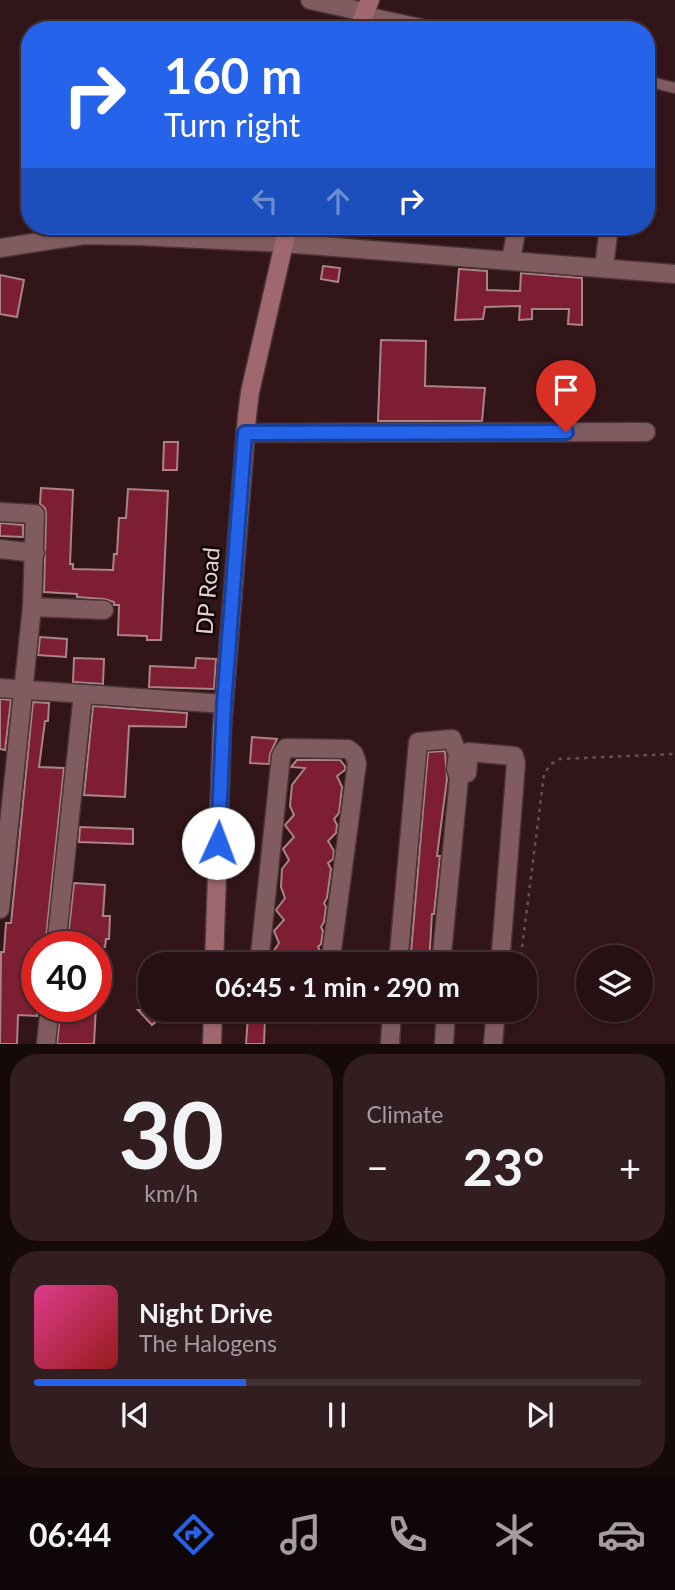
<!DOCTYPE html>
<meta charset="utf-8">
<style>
body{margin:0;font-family:Lato,sans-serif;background:#321e21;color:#f1f3f6;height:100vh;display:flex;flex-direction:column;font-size:26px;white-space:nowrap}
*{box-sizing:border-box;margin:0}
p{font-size:23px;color:#a49da0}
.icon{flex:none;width:38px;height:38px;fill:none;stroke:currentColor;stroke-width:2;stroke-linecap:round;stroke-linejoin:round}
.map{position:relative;height:1044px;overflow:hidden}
.panel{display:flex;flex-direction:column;gap:10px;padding:10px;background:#15090a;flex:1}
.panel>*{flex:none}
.hud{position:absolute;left:21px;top:21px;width:634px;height:214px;border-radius:28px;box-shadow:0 2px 5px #0004,0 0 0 2px #423033;background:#2563eb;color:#fff;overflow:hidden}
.controls{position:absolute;left:576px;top:945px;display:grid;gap:14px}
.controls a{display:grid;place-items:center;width:77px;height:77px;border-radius:50%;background:#261013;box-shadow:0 2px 5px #0004,0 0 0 2px #423033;font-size:35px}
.speed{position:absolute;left:21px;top:931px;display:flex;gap:14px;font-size:35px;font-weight:700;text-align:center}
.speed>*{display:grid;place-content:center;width:91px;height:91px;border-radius:50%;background:#261013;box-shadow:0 2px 5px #0004,0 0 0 2px #423033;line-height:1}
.speed .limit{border:10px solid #d22;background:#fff;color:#111}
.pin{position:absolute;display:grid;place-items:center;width:60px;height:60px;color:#fff;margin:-72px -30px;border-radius:50% 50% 50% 0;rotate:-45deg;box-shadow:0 0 7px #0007}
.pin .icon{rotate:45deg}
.me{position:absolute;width:77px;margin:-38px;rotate:2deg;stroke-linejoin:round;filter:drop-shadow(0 0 5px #0008)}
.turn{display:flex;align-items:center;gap:24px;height:147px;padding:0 28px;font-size:32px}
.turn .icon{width:91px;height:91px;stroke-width:2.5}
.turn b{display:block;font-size:49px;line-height:60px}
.lanes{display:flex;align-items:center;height:66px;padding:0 28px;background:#0003;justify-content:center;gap:35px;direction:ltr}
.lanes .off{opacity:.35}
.big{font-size:52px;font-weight:700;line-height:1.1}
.panel .card{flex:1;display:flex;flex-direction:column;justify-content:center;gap:10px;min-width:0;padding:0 24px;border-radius:28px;background:#321e21}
.panel .dial{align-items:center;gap:0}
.dial b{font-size:91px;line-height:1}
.song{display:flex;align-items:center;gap:21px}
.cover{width:84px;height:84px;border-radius:10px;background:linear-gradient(135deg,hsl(330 70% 55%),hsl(0 70% 35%))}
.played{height:7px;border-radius:4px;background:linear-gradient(90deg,#2563eb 35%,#423033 35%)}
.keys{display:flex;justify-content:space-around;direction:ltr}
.heat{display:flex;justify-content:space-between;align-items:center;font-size:38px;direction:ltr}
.panel .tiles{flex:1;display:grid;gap:10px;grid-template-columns:1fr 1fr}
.card:last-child{grid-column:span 2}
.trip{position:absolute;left:138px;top:952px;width:399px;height:70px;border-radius:28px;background:#261013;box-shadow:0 2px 5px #0004,0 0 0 2px #423033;font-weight:700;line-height:70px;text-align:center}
.menu{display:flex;height:112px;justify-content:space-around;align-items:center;background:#0f0608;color:#a49da0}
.menu .icon{width:49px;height:49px}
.menu .current{color:#2563eb}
.menu b{font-size:32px;color:#f1f3f6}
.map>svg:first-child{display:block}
</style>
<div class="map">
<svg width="675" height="1044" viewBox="0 0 675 1044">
<rect width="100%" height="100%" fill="#321519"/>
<!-- building -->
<path fill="#7d1e33" stroke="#a98386" stroke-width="2" d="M 323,266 L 340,268 L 338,282 L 321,279 Z
M 459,269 L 487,271 L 487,290 L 520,291 L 521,273 L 582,278 L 582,325 L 568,324 L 569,309 L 532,309 L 532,319 L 519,320 L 520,306 L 485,307 L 483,319 L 455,320 Z
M 0,275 L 24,280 L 17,317 L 0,314 Z
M 381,340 L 426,341 L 425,386 L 485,388 L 482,421 L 378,421 Z
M 164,442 L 178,442 L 177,470 L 163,470 Z
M 41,488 L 73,490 L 70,564 L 73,564 L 73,569 L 113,570 L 114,554 L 117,554 L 119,518 L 126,518 L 128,489 L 168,491 L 161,640 L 147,640 L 147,636 L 118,635 L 119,605 L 114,605 L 114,602 L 104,599 L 77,597 L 77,594 L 44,592 L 46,514 L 45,508 L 40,504 Z
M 0,523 L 23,525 L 23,537 L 0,536 Z
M 40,637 L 67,639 L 66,657 L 38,655 Z
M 74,658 L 104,659 L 103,684 L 73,682 Z
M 196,658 L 216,659 L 214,689 L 149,687 L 150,666 L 195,668 Z
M 0,699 L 11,700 L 5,750 L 0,749 Z
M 33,702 L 49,703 L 48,721 L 45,721 L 39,767 L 64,768 L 45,947 L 37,947 L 37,1016 L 18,1015 L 17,1044 L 0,1044 L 1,952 L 4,952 L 6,923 L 11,923 Z
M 93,706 L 187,713 L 186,727 L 129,726 L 125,797 L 84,795 Z
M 252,737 L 277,739 L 270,754 L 269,764 L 250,763 Z
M 445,751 L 447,779 L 437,856 L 440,856 L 434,914 L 432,914 L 429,964 L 410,964 L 428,752 Z
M 297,760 L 340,760 L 345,766 L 345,770 L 337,776 L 342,787 L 339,813 L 334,819 L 337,825 L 336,833 L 328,841 L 334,851 L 333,859 L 328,863 L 331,869 L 327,898 L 324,903 L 326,907 L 324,922 L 321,927 L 323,931 L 321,944 L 318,947 L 320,951 L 319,964 L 271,964 L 273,952 L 279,943 L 274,931 L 284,920 L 276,910 L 285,898 L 281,887 L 282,869 L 289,860 L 283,849 L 294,837 L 285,825 L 294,815 L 290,806 L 292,785 L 305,768 L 291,767 Z
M 80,827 L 133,829 L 133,844 L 79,842 Z
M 74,883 L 105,885 L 103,916 L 110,916 L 109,939 L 106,939 L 105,947 L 67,947 Z
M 61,1006 L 96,1006 L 94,1044 L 57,1044 Z
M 138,1010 L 168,1010 L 152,1025 Z
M 248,1016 L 265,1017 L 264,1044 L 246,1044 Z"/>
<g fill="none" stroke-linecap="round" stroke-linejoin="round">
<!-- lane casing -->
<g stroke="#493336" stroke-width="13">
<path id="lane" d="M 365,12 L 448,30
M 646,81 L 675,88"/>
</g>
<!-- street casing -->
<g stroke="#493336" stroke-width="21">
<path id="street" d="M 310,0 L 365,12
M 0,248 L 84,235 L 140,236 L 283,243 L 675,274
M 511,261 L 517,226
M 604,268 L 609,226
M 245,433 L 646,432
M 0,512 L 35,514 L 32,607 L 0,909
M 0,549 L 35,553
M 32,607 L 104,610
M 0,688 L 224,704
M 467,773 L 469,752 L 514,756 L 516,763 L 500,964
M 56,947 L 83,694
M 259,964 L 281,756 L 286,748 L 348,749 L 354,754 L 357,763 L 330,964
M 398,964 L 418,742 L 452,739 L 458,754 L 456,769 L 459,778 L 441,964
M 291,1010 L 316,1014 L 322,1010
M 46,1044 L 50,1006
M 390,1044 L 392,1010
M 444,1044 L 446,1010
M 493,1044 L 496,1010"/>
</g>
<!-- secondary casing -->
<g stroke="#493336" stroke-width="21">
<path id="secondary" d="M 358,30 L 370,0
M 214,964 L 222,728 L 247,416 L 250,392 L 288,226
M 212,1044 L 213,1010"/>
</g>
<!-- path -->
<path stroke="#694f52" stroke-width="2.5" stroke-dasharray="3.5 5" stroke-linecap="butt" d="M 520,964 L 544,774 L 551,764 L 560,759 L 675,754"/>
<!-- lane -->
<use href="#lane" stroke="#805c60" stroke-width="10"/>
<!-- street -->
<use href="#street" stroke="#805c60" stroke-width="18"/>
<!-- secondary -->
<use href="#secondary" stroke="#9e686e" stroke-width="18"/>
</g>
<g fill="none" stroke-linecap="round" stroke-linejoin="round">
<!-- route casing -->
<g stroke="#184099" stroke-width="18">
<path id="route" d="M 218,843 L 224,704 L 245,433 L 566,432"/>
</g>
<!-- route -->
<use href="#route" stroke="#2563eb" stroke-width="12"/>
</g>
<g text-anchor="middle" stroke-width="5" stroke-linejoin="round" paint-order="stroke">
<!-- street labels -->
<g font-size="23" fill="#e5d0d2" stroke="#110507">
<text transform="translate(208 591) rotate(-85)" y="8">DP Road</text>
</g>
</g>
</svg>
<div class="controls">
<a><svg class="icon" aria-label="layers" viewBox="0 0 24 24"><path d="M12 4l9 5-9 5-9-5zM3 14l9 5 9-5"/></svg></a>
</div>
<div class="speed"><div class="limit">40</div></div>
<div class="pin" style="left:566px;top:432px;background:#d93025"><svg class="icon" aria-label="arrive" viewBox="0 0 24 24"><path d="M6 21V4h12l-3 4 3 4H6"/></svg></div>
<svg class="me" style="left:218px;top:843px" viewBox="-20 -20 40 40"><circle r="19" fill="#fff"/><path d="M0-13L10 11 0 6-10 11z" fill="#2563eb"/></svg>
<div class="trip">06:45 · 1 min · 290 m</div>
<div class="hud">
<div class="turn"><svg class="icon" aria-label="right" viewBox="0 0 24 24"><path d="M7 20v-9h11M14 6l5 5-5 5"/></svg><div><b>160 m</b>Turn right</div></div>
<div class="lanes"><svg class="icon off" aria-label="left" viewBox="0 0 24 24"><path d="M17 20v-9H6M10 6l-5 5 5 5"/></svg><svg class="icon off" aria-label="ahead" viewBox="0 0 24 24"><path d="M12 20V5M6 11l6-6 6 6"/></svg><svg class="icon" aria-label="right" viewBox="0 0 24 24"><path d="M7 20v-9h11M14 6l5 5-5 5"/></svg></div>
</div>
</div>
<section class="panel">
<div class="tiles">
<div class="card dial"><b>30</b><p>km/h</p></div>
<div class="card"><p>Climate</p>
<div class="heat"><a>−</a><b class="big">23°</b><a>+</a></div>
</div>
<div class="card">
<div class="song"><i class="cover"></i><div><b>Night Drive</b><p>The Halogens</p></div></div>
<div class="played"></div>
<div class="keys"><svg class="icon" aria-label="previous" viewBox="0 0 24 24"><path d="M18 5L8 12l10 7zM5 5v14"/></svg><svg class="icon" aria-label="pause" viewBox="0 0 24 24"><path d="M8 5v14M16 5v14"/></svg><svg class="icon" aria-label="next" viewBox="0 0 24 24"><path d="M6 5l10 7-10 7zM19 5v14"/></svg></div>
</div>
</div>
</section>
<nav class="menu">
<b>06:44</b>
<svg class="icon current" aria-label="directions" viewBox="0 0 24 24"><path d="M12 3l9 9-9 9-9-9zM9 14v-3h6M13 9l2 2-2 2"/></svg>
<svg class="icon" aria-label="music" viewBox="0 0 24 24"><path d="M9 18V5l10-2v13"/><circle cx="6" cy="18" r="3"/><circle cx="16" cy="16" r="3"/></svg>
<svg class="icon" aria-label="phone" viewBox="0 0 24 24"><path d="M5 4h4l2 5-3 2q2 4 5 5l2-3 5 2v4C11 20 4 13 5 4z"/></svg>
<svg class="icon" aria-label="climate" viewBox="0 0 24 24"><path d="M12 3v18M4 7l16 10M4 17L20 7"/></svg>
<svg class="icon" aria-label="car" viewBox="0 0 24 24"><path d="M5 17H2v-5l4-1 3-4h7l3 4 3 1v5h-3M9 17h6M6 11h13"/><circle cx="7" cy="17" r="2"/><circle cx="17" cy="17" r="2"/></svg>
</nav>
